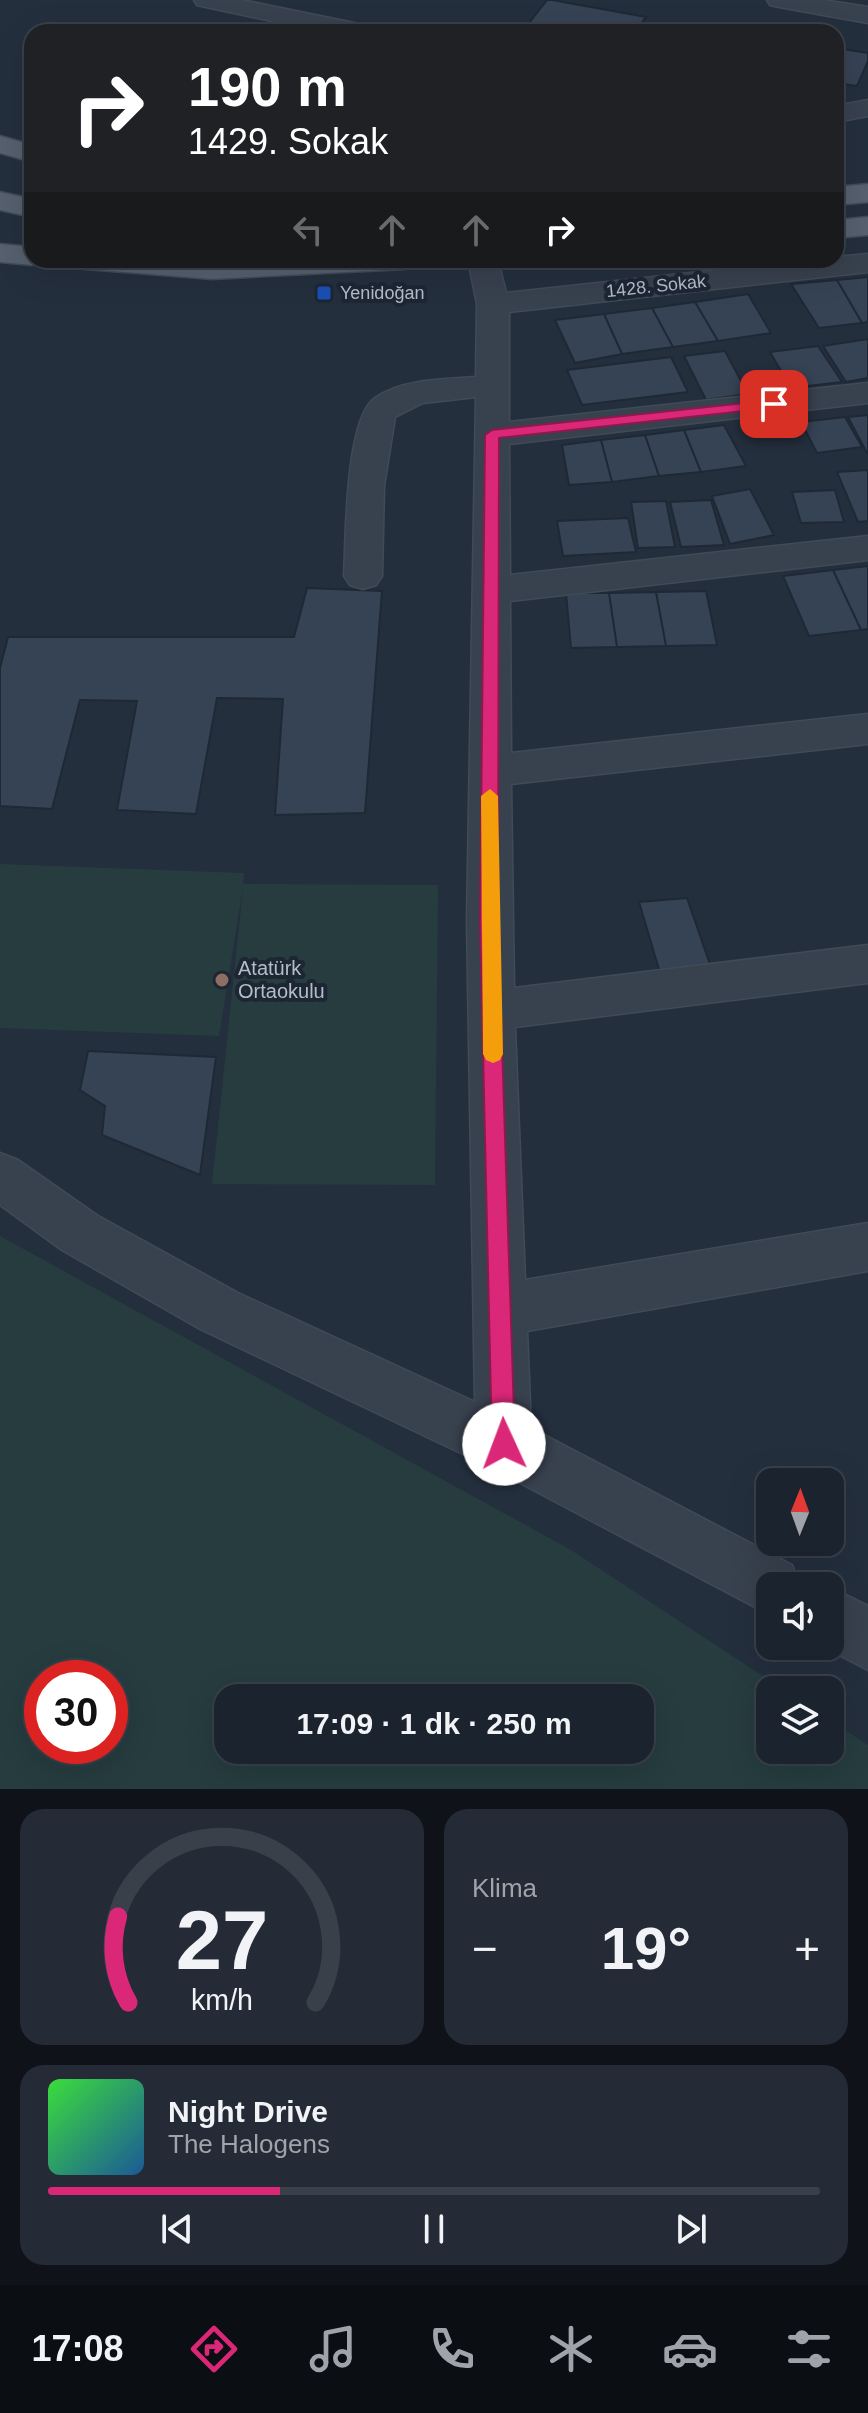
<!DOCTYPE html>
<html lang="tr">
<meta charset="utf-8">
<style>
body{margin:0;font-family:Arial,sans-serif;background:#242b36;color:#f1f3f6;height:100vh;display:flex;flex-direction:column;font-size:30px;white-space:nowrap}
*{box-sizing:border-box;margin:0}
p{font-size:26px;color:#a0a4aa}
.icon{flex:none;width:44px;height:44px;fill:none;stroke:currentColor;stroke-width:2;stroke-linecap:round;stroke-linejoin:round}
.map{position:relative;height:1789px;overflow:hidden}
.sheet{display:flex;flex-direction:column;gap:20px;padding:20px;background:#0f1319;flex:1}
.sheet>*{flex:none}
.hud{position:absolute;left:24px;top:24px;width:820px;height:244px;border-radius:24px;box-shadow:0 8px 32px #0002,0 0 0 2px #39404a;background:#202124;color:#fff;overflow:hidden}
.needle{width:52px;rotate:1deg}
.tools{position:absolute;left:756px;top:1468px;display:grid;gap:16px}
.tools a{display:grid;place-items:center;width:88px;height:88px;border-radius:16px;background:#1b232e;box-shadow:0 8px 32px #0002,0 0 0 2px #39404a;font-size:40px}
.speed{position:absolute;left:24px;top:1660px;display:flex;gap:16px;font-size:40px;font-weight:700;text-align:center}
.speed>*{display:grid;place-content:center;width:104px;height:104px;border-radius:50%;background:#1b232e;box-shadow:0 8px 32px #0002,0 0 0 2px #39404a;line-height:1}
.speed .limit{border:12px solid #d22;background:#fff;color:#111}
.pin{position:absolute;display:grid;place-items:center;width:68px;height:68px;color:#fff;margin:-34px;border-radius:16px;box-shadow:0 4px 12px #0006}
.me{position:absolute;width:88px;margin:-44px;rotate:358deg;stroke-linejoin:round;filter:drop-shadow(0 0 6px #0008)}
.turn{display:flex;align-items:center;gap:28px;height:168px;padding:0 32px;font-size:36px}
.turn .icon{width:104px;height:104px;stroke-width:2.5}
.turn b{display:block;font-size:56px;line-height:68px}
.lanes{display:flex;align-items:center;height:76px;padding:0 32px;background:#0003;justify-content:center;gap:40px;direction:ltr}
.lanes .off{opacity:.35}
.big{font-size:60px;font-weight:600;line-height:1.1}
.sheet .widget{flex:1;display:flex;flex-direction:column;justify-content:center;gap:12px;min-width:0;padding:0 28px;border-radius:24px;background:#242b36}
.sheet .dial{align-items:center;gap:0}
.dial svg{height:208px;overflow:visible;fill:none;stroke:#39404a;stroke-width:7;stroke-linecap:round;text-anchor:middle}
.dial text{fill:#f1f3f6;stroke:none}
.song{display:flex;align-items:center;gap:24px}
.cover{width:96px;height:96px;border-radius:12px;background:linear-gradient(135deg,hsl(120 70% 55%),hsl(210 70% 35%))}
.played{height:8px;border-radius:4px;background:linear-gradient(90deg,#db2777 30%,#39404a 30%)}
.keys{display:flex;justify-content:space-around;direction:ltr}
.heat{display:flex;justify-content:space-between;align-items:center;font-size:44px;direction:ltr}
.sheet .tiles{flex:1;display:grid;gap:20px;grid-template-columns:1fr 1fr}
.widget:last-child{grid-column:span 2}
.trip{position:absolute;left:214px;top:1684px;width:440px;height:80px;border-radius:24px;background:#1b232e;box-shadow:0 8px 32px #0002,0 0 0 2px #39404a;font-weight:600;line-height:80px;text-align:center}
.tab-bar{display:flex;height:128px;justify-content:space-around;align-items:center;background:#0b0e12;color:#a0a4aa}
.tab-bar .icon{width:56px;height:56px}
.tab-bar .active{color:#db2777}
.tab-bar b{font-size:36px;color:#f1f3f6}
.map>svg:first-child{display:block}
</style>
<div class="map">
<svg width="868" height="1789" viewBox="0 0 868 1789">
<rect width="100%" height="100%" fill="#242f3e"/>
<!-- green -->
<path fill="#263c3f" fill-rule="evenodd" d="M 0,864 L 244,873 L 243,884 L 438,885 L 435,1185 L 212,1184 L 243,888 L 219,1036 L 0,1028 Z
M 0,1236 L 571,1550 L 784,1690 L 770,1690 L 770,1750 L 830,1750 L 830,1720 L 868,1745 L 868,1789 L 0,1789 ZM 42,1678 L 110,1678 L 110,1746 L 42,1746 ZM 228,1698 L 640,1698 L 640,1750 L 228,1750 Z"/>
<!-- building -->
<path fill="#364354" stroke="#1f2835" stroke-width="2" d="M 547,0 L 552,0 L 646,17 L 635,32 L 522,32 Z
M 836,48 L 868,53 L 868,61 L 857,86 L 836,83 Z
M 868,277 L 868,322 L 862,323 L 837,280 Z
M 837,280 L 862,323 L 819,328 L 791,284 Z
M 748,294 L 771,333 L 718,341 L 695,302 Z
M 695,302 L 718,341 L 673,347 L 652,308 Z
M 652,308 L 673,347 L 622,354 L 604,314 Z
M 604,314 L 622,354 L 575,363 L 555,320 Z
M 868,339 L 868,378 L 846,382 L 823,346 Z
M 818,346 L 842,382 L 791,388 L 770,352 Z
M 725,351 L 748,394 L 706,400 L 684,356 Z
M 671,357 L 688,392 L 582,405 L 567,370 Z
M 868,415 L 868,455 L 848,417 Z
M 845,417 L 862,447 L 817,453 L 801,422 Z
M 724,425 L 746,466 L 701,472 L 684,430 Z
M 684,430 L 701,472 L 659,476 L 645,435 Z
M 645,435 L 659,476 L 612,482 L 601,440 Z
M 601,440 L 612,482 L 569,485 L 562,445 Z
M 868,470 L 868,521 L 858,522 L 837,472 Z
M 750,489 L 774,535 L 730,544 L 712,496 Z
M 835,490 L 844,522 L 801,523 L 792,492 Z
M 711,500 L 724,545 L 681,547 L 670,502 Z
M 666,501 L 675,547 L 638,548 L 631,502 Z
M 628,518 L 636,552 L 563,556 L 557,521 Z
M 868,566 L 868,629 L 861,630 L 833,570 Z
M 833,570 L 861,630 L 809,636 L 783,576 Z
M 307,588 L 382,591 L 365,813 L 275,815 L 283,699 L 217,698 L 196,814 L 117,810 L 137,701 L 80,700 L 52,809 L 0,806 L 0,668 L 8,637 L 294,637 Z
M 706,591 L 717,645 L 666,646 L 656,592 Z
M 656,592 L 666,646 L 617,647 L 609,593 Z
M 566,593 L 609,593 L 617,647 L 571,648 Z
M 687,898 L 714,976 L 663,983 L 639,902 Z
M 88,1051 L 216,1057 L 200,1175 L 102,1135 L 105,1106 L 80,1090 Z"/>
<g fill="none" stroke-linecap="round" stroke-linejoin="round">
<!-- street casing -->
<g stroke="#414a57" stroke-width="3">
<path id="street" d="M 194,0 L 242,0 L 359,24 L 368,27 L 372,32 L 323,32 L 206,7 L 197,5 Z
M 767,0 L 823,0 L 868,7 L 868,23 L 779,7 L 770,5 Z
M 868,100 L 868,116 L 836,122 L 836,106 Z
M 868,254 L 868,272 L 509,312 L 509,422 L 868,383 L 868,403 L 509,444 L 510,575 L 868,536 L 868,560 L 510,601 L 511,753 L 868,714 L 868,744 L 511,784 L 514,988 L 868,945 L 868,983 L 515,1027 L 525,1280 L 868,1223 L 868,1271 L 527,1331 L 531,1428 L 792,1565 L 800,1586 L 770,1586 L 770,1615 L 484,1464 L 200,1329 L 62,1250 L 0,1205 L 0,1153 L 18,1160 L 98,1216 L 238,1293 L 475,1402 L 467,921 L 476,397 L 423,403 L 395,417 L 384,486 L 382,576 L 376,585 L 363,589 L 350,585 L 344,576 C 346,539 345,419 375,398 C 402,379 444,379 476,377 L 477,304 L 468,260 L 498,260 L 506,293 L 811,260 L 836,260 L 836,257 Z
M 830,1587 L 868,1606 L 868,1670 L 822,1646 L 830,1646 Z"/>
</g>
<!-- primary casing -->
<g stroke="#414a57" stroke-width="3">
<path id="primary" d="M 0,136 L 32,145 L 32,162 L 0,153 Z
M 868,184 L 868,202 L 836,205 L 836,187 Z
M 0,192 L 32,199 L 32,217 L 0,210 Z
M 868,217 L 868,235 L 836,238 L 836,220 Z
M 0,244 L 32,247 L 32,260 L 44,260 L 32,265 L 0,262 Z
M 71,260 L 420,260 L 416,266 L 405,269 L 212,279 L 86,269 L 75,266 Z"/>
</g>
<!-- street -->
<use href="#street" fill="#38414e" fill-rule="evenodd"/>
<!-- primary -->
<use href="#primary" fill="#56606e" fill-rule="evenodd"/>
</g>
<!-- route -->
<path fill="#db2777" stroke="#8e194d" stroke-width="2" d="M 774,400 L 781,404 L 779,407 L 499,438 L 498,921 L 515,1444 L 512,1452 L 504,1456 L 496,1452 L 492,1444 L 480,921 L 485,435 L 492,430 Z"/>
<!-- slow -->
<path fill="#f59e0b" d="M 490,789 L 498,796 L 503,1054 L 500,1060 L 493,1063 L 486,1060 L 483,1054 L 481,796 Z"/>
<!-- markers -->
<rect fill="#1a4fb4" stroke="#1d2633" stroke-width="3" x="316" y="285" width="16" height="16" rx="4"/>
<circle fill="#8d6e63" stroke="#1d2633" stroke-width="3" cx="222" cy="980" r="8"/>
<g text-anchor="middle" stroke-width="8" stroke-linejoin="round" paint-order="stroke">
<!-- far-street labels -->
<g font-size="18" fill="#b4bcc9" stroke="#1d2633">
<text transform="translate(656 286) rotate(-6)" y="6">1428. Sokak</text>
</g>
<!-- far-poi labels -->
<g font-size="18" fill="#b4bcc9" stroke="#1d2633" text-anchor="start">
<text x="340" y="299">Yenidoğan</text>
</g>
<!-- poi labels -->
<g font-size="20" fill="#b4bcc9" stroke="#1d2633" text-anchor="start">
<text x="238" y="975">Atatürk<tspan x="238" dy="23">Ortaokulu</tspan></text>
</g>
</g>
</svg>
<div class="tools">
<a><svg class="needle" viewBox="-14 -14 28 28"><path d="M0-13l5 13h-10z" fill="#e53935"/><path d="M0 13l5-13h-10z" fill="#a0a4aa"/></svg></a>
<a><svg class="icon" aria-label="sound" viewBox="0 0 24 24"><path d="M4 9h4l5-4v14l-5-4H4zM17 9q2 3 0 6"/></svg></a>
<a><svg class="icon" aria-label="layers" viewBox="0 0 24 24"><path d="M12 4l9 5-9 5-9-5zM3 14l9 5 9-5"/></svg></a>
</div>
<div class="speed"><div class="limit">30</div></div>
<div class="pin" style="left:774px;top:404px;background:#d93025"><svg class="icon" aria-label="arrive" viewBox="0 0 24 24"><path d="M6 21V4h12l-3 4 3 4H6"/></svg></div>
<svg class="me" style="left:504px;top:1444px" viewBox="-20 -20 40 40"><circle r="19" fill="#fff"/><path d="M0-13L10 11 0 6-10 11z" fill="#db2777"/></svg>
<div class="trip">17:09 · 1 dk · 250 m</div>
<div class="hud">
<div class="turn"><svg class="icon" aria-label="right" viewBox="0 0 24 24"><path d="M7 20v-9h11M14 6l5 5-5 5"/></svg><div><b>190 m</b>1429. Sokak</div></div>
<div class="lanes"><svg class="icon off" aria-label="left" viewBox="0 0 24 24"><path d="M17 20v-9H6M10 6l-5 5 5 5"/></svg><svg class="icon off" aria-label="ahead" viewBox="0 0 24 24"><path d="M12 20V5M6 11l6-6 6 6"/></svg><svg class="icon off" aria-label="ahead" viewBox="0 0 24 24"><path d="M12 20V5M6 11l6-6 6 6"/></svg><svg class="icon" aria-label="right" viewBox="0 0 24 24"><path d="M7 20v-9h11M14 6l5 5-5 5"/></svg></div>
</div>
</div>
<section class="sheet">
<div class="tiles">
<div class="widget dial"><svg viewBox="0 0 100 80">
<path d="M14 69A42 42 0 1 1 86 69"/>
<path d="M14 69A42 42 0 0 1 10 36" stroke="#db2777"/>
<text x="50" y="56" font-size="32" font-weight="700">27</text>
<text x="50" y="72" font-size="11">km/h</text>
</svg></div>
<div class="widget"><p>Klima</p>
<div class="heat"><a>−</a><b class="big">19°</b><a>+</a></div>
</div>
<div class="widget">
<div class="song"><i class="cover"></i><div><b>Night Drive</b><p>The Halogens</p></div></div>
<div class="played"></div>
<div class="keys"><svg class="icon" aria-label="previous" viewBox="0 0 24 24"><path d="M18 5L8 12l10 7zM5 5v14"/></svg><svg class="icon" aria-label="pause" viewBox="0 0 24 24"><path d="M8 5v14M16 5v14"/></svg><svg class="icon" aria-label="next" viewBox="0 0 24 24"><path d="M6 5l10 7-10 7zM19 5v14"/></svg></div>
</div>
</div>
</section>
<nav class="tab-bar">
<b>17:08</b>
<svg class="icon active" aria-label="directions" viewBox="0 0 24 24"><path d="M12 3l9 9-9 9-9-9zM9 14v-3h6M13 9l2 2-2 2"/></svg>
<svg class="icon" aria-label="music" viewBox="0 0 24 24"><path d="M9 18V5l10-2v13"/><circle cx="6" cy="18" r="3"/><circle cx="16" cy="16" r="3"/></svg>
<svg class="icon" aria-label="phone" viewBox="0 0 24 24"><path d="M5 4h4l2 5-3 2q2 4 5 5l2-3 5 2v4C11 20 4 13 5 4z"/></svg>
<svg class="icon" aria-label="climate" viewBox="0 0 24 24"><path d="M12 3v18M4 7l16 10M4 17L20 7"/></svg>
<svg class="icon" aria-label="car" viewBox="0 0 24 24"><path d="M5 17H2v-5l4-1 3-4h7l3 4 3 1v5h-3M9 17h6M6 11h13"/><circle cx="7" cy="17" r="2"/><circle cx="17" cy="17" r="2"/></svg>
<svg class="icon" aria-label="filters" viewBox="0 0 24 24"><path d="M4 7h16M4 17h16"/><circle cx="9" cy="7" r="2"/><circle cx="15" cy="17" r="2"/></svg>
</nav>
